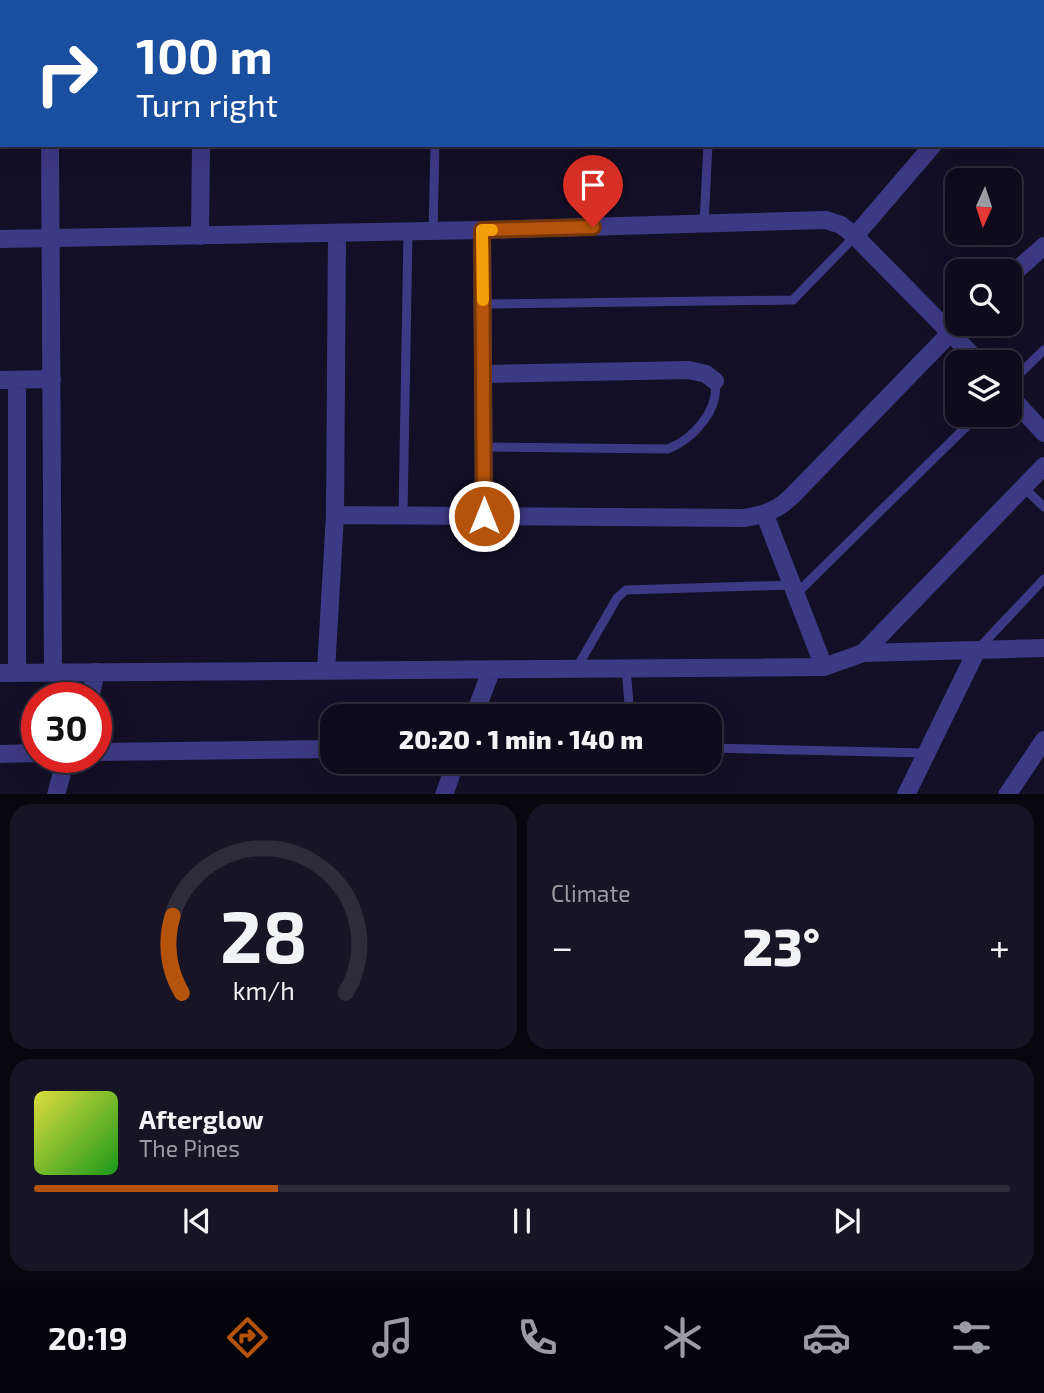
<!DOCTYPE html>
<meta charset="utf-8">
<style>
body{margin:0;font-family:"Exo 2",sans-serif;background:#171425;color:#f1f3f6;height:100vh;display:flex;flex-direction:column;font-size:26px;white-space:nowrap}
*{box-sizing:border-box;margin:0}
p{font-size:23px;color:#9b9ba3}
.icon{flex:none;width:38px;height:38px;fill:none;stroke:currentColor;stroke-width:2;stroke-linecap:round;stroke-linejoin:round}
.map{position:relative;height:794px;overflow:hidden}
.sheet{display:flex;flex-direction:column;gap:10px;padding:10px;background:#08060f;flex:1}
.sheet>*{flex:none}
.banner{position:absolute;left:0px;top:0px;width:1045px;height:147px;box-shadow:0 7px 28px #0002,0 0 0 2px #2e2b3b;background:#1a4fa0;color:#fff;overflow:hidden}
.needle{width:46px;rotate:183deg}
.controls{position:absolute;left:945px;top:168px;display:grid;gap:14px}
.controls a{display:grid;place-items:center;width:77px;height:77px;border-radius:14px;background:#0e0b1c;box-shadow:0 7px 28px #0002,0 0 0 2px #2e2b3b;font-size:35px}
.speed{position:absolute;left:21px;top:682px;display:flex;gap:14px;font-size:35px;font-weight:700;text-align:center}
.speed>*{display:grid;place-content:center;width:91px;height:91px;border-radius:50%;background:#0e0b1c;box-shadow:0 7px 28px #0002,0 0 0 2px #2e2b3b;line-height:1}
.speed .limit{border:10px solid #d22;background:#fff;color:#111}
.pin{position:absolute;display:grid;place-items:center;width:60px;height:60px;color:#fff;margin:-72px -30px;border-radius:50% 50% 50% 0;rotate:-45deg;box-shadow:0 0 7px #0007}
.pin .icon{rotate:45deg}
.me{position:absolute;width:77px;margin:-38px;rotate:0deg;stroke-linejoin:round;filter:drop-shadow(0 0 5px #0008)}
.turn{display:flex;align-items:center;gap:24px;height:147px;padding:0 21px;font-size:32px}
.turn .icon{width:91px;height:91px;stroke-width:2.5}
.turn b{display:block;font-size:49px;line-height:60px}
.big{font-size:52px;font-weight:800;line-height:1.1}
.sheet .tile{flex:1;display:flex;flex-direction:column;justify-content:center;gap:10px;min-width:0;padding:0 24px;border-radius:21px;background:#171425}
.sheet .dial{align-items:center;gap:0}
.dial svg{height:182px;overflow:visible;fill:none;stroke:#2e2b3b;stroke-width:7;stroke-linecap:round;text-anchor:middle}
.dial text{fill:#f1f3f6;stroke:none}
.song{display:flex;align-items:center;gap:21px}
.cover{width:84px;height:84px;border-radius:10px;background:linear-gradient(135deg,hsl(60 70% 55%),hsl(120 70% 35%))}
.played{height:7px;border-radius:4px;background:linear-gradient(90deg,#b45309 25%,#2e2b3b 25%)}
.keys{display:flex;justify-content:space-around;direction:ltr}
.heat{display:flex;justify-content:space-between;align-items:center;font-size:38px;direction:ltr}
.sheet .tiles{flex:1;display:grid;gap:10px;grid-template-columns:1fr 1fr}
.tile:last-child{grid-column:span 2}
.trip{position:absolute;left:320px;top:704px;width:402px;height:70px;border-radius:21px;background:#0e0b1c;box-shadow:0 7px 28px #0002,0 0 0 2px #2e2b3b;font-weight:800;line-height:70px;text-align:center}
.tab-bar{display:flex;height:112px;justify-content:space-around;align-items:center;background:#06040b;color:#9b9ba3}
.tab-bar .icon{width:49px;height:49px}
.tab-bar .selected{color:#b45309}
.tab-bar b{font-size:32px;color:#f1f3f6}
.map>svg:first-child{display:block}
</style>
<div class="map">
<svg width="1044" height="795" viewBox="0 0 1044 795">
<rect width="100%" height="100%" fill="#130f26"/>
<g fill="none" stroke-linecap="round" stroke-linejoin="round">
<!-- canal -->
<path stroke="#0c2248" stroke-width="19" d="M 996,0 L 996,2
M 1043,81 L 1044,81"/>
<!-- service -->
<path stroke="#3d3a85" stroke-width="9" d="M 436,0 L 436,2
M 704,223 L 708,145
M 433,232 L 435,145
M 483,304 L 793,300 L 855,236
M 1010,383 L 1044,350
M 484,447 L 668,449 C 693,439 720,410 715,381
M 1023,487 L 1044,507
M 403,515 L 408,232
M 795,595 L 978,415
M 978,649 L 1044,579
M 626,668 L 630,716
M 576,669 L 617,598 L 626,590 L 791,585
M 710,748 L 925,753"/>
<!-- minor -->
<path stroke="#3d3a85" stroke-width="18" d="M 914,0 L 915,2
M 53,2 L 53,0
M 201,2 L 201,0
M 0,117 L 2,117
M 50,145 L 53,673
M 482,230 L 484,516
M 200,236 L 201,145
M 855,236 L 933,145
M 0,239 L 482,230 L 826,220 L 841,225 L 855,236 L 979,362
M 1010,276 L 1044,246
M 484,374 L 689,370 L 706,374 L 715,381
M 0,380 L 52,379
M 17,380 L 17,673
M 1010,396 L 1044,433
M 335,515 L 744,518 C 765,515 778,510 793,495 L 959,324
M 765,515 L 824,667
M 977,650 L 1044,648
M 863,653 L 1044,466
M 326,671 L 335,515 L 337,233
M 0,673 L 824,667 L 863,653 L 977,650 L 906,795
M 90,698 L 96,672
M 474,716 L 491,671
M 96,752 L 332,749
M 0,754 L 37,753
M 56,795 L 66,758
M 444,795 L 456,761
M 1007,795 L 1044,740"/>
</g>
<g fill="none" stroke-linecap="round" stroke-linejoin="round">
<!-- route casing -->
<g stroke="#753606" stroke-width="18">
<path id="route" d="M 484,516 L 482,230 L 593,227"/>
</g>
<!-- route -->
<use href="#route" stroke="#b45309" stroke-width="12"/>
<!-- slow -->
<path stroke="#f59e0b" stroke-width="12" d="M 483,300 L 482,230 L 492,230"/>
</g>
</svg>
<div class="controls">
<a><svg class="needle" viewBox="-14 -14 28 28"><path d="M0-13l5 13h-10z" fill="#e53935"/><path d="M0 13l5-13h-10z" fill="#9b9ba3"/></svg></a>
<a><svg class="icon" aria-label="search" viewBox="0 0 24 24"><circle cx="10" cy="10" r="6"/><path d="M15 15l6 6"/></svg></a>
<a><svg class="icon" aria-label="layers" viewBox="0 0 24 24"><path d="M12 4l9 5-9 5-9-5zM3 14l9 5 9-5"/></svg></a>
</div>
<div class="speed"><div class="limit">30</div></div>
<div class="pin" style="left:593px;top:227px;background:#d93025"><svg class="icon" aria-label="arrive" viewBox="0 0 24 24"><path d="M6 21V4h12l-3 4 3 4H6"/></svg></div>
<svg class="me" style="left:484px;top:516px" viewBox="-20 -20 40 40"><circle r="17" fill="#b45309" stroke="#fff" stroke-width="3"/><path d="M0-11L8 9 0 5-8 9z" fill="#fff"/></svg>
<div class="trip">20:20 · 1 min · 140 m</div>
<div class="banner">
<div class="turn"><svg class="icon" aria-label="right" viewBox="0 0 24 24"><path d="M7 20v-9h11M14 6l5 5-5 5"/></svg><div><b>100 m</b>Turn right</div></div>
</div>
</div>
<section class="sheet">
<div class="tiles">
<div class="tile dial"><svg viewBox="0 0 100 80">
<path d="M14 69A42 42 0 1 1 86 69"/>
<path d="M14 69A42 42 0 0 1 10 35" stroke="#b45309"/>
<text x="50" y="56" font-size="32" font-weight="700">28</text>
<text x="50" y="72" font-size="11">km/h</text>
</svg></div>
<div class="tile"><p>Climate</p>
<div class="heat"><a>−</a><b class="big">23°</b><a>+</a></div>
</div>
<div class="tile">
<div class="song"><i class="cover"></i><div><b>Afterglow</b><p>The Pines</p></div></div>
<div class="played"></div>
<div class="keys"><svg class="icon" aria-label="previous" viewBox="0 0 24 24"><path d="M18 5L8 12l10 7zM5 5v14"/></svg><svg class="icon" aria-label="pause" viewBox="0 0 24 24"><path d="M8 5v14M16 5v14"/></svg><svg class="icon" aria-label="next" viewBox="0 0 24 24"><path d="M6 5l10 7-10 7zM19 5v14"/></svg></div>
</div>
</div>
</section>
<nav class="tab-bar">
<b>20:19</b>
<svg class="icon selected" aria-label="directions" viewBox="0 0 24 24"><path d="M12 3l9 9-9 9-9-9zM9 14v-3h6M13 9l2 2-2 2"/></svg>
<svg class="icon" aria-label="music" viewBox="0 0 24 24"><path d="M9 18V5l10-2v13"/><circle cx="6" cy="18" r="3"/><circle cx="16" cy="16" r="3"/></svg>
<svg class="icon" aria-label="phone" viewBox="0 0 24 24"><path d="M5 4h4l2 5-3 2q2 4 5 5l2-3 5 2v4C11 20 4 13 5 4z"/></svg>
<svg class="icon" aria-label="climate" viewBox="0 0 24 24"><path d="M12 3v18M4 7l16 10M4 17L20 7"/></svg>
<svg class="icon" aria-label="car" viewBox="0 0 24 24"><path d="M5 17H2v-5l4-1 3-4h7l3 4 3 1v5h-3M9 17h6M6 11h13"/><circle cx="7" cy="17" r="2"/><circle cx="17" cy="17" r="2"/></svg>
<svg class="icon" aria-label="filters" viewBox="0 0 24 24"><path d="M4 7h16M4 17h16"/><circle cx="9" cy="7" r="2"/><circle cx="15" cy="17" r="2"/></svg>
</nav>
